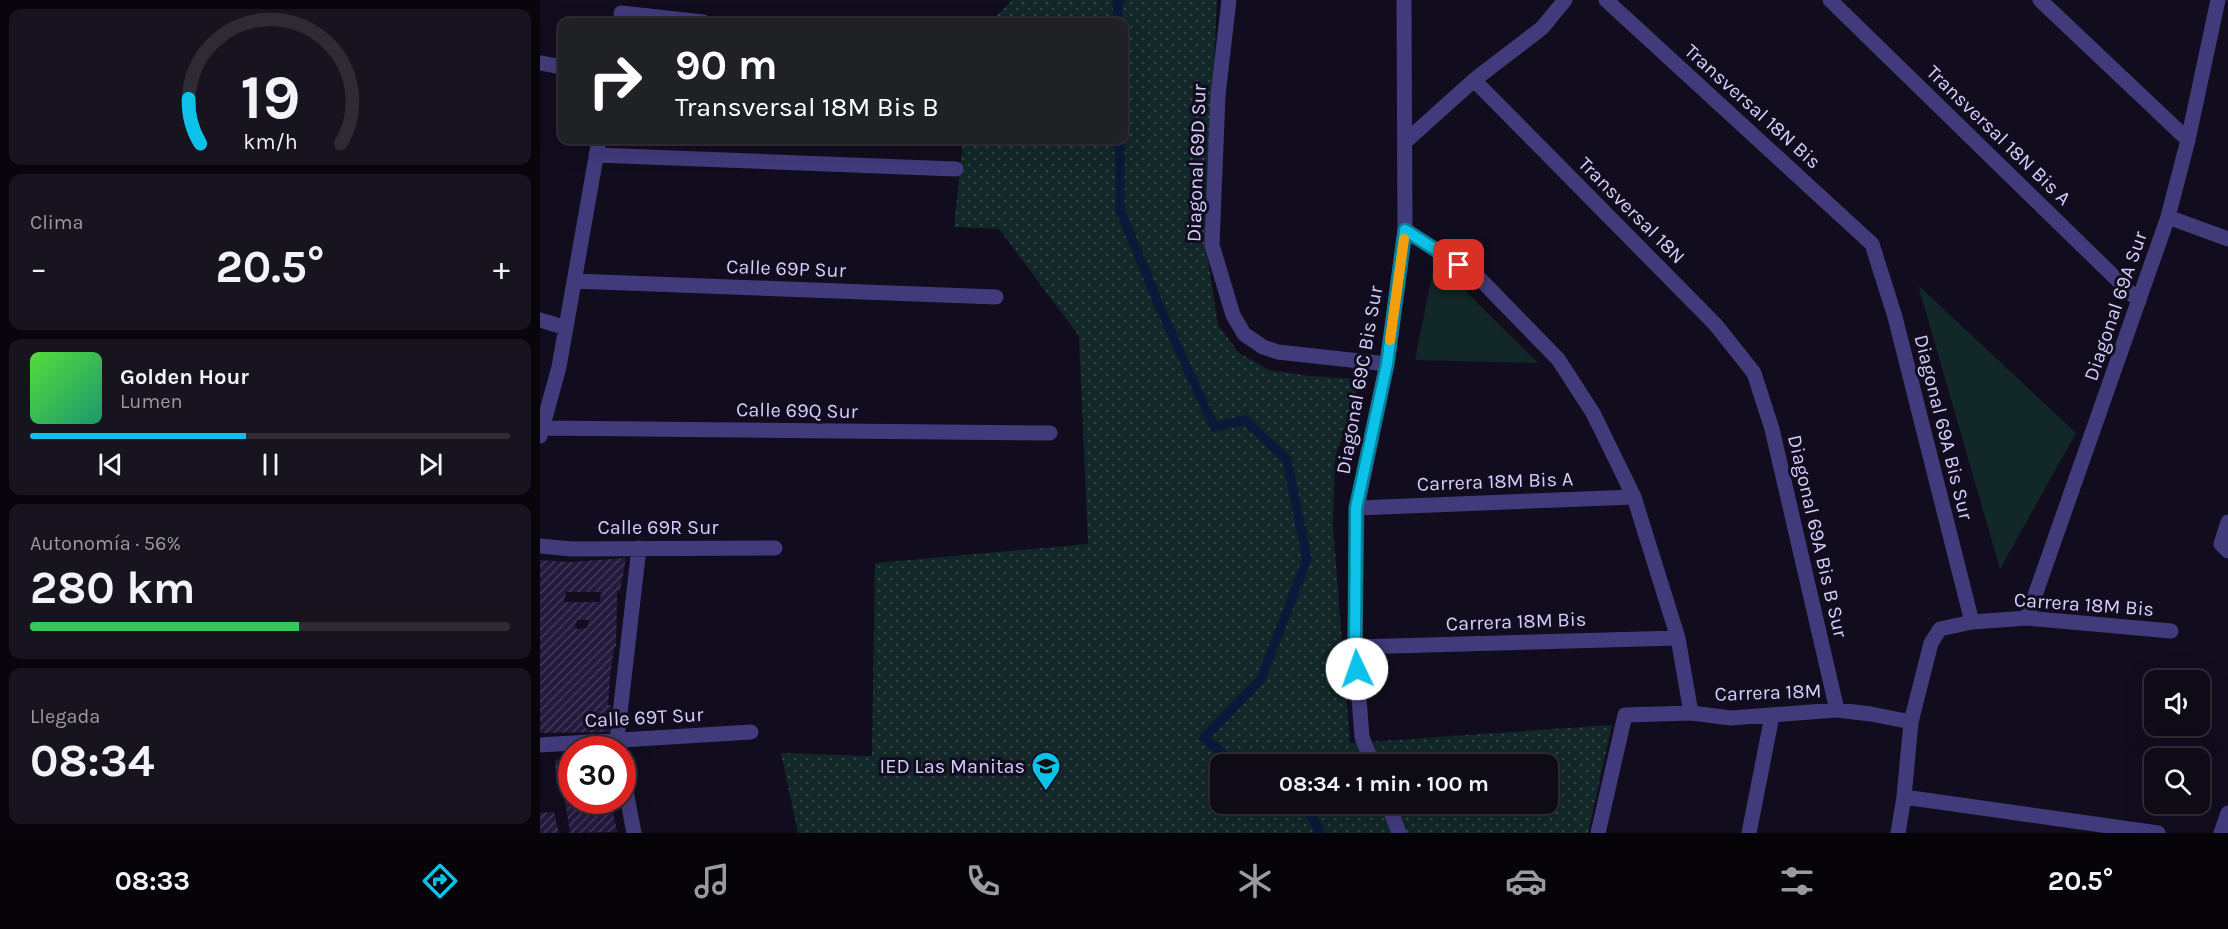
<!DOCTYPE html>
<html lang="es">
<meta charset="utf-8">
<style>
body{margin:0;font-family:Karla,sans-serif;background:#17131f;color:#f1f3f6;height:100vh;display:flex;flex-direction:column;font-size:22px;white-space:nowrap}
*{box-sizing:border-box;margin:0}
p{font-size:20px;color:#9b9aa1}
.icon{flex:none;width:33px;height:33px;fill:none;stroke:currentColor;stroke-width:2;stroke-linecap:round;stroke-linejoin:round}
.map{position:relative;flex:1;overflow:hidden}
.panel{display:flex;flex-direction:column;gap:9px;padding:9px;background:#08060c;width:540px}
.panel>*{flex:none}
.banner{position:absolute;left:18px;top:18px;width:570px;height:126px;border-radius:12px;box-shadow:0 6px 24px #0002,0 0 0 2px #2e2b35;background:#202124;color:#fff;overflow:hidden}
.tools{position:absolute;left:1604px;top:670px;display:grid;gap:12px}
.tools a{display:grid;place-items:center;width:66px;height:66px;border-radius:12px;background:#0e0a16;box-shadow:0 6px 24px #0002,0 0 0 2px #2e2b35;font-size:30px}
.speed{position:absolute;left:18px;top:736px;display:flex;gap:12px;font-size:30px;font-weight:700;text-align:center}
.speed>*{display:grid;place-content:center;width:78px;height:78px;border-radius:50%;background:#0e0a16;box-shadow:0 6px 24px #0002,0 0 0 2px #2e2b35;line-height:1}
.speed .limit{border:9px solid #d22;background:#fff;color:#111}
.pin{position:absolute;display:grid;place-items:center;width:51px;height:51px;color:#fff;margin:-26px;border-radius:12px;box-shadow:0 3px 9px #0006}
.me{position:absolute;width:66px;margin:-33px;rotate:357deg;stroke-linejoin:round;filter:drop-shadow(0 0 4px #0008)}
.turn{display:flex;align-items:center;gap:21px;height:126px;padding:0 18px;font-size:27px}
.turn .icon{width:78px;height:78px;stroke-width:2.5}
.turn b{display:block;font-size:42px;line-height:51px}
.big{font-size:45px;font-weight:700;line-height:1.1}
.panel .tile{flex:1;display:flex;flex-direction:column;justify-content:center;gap:9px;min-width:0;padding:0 21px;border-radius:12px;background:#17131f}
.panel .dial{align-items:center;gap:0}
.dial svg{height:156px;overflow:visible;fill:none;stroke:#2e2b35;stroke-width:7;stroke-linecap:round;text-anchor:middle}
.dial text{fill:#f1f3f6;stroke:none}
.song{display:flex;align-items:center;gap:18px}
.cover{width:72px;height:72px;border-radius:9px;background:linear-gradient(135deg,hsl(110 70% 55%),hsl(160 70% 35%))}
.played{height:6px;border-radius:3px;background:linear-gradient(90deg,#0cc2e9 45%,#2e2b35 45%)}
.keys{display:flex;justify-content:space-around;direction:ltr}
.heat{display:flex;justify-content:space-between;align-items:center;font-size:33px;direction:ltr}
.charge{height:9px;border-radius:4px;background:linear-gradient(90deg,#34c759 56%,#2e2b35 0)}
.trip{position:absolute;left:670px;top:754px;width:348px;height:60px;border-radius:12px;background:#0e0a16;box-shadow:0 6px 24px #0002,0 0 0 2px #2e2b35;font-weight:700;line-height:60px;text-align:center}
.tabs{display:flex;height:96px;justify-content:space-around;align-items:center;background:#060409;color:#9b9aa1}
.tabs .icon{width:42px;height:42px}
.tabs .on{color:#0cc2e9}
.tabs b{font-size:27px;color:#f1f3f6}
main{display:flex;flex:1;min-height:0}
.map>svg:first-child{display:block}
</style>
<main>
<section class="panel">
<div class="tile dial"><svg viewBox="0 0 100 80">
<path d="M14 69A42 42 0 1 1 86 69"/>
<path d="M14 69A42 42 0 0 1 8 46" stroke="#0cc2e9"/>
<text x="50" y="56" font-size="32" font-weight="700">19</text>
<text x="50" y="72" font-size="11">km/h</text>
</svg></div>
<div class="tile"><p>Clima</p>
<div class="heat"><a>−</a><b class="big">20.5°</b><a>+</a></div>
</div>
<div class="tile">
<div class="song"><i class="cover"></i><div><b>Golden Hour</b><p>Lumen</p></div></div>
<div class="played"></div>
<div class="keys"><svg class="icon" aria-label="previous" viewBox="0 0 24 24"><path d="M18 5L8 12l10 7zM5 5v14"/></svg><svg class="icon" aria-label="pause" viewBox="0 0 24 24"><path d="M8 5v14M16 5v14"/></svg><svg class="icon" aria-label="next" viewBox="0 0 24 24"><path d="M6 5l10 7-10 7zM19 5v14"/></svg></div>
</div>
<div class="tile"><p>Autonomía · 56%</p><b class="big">280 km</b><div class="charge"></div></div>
<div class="tile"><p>Llegada</p><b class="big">08:34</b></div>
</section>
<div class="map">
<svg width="1688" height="833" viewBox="0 0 1688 833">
<defs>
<pattern id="grass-dots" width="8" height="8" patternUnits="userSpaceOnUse" patternTransform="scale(1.5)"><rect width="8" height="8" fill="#112728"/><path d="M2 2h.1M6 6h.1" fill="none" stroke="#334548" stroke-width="1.8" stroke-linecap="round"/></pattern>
<pattern id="building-hatch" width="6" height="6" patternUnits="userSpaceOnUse" patternTransform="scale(1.5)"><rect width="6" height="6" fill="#241a3e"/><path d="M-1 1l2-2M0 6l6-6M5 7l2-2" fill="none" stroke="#433a5b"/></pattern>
</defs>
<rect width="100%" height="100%" fill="#120d1e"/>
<!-- grass -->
<path fill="url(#grass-dots)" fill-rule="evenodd" d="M 472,0 L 677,0 L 665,240 L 678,325 L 699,353 L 729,370 L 770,376 L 821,379 L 795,458 L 793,526 L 810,743 L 1072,725 L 1048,833 L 258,833 L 241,753 L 332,756 L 335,563 L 548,544 L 539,336 L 459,229 L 414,227 L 423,140 L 584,140 L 584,22 L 451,22 ZM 681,765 L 1008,765 L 1008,804 L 681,804 Z"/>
<!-- park -->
<path fill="#112728" d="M 895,260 L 895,261 L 998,363 L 875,360 Z
M 1378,285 L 1536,433 L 1460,569 Z"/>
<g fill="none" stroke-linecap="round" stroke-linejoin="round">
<!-- stream -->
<path stroke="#0b1839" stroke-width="9" d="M 578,22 L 577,4 L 580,0
M 580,140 L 580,210 L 622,312 L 674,427 L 705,420 L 747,460 L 767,559 L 721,679 L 664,738 L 697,765
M 765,804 L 780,833"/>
</g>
<!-- building -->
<path fill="url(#building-hatch)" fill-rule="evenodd" d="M 86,558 L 80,591 L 77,591 L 76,647 L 74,647 L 70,677 L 68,705 L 71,705 L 69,732 L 0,733 L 0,560 L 31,562 ZM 26,592 L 61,592 L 60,602 L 24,602 ZM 37,620 L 49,620 L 47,628 L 35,629 Z
M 32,758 L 32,801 L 68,801 L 70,810 L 73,811 L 77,832 L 30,833 L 23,787 L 16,782 L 15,760 Z
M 14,812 L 19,833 L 0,833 L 0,813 Z"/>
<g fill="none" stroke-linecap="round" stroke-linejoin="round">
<!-- minor -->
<path stroke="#423b7b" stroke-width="15" d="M 689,0 L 678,95 L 672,245 L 693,315 L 704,334 L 723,347 L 738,352 L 847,364
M 1066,0 L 1332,244 L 1355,317 L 1432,622
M 1290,0 L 1599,301
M 1500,0 L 1648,140
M 81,13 L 163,22
M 0,63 L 22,67
M 934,80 L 1175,324 L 1214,373 L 1232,429 L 1297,710
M 865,142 L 934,80 L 1002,28 L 1025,0
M 56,155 L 416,169
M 1628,217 L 1688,239
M 865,230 L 937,276 L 1018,359 L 1053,413 L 1094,497 L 1138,638 L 1151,713
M 34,281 L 456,297
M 0,320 L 26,328
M 3,428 L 510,433
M 0,436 L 19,367 L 59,140
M 817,508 L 1094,497
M 1688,522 L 1681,544 L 1688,551
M 0,546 L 32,549 L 235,548
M 1487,618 L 1628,217 L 1648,140 L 1678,0
M 815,647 L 1138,638
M 0,745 L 211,732
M 79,750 L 77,739 L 99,548
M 833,765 L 822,737 L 815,647 L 817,508 L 847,364 L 865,230 L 864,0
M 82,770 L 94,833
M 1364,797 L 1618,833
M 848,804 L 859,833
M 1058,833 L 1085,715 L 1151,713 L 1191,718 L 1297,710 L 1331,714 L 1371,722
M 1209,833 L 1232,716
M 1358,833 L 1364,797 L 1371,722 L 1391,643 L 1400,629 L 1432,622 L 1487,618 L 1631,631
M 1681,833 L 1688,813"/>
</g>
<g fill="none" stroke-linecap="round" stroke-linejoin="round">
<!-- route casing -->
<g stroke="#087e97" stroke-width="15">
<path id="route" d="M 817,669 L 815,647 L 816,508 L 847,364 L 865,230 L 919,265"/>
</g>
<!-- route -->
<use href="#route" stroke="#0cc2e9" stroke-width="10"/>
<!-- slow -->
<path stroke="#f59e0b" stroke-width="10" d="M 850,340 L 864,239"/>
</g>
<!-- icons -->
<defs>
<g id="school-pin" transform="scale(1.5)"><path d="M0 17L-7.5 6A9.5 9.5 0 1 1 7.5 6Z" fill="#0cc2e9" stroke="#120d1e"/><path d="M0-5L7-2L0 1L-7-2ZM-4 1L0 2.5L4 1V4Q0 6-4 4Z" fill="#111"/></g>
</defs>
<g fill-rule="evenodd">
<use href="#school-pin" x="506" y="766"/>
</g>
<g text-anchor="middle" stroke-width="6" stroke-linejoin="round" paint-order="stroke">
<!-- street labels -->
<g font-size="20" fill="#d6cdfc" stroke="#120d1e">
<text transform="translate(1213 106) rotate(42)" y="7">Transversal 18N Bis</text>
<text transform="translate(1459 135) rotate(44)" y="7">Transversal 18N Bis A</text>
<text transform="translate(656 163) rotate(-88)" y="7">Diagonal 69D Sur</text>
<text transform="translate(1092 210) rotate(45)" y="7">Transversal 18N</text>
<text transform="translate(246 268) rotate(2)" y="7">Calle 69P Sur</text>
<text transform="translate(1575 306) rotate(-71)" y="7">Diagonal 69A Sur</text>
<text transform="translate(819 380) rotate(-80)" y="7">Diagonal 69C Bis Sur</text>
<text transform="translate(257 410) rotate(1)" y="7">Calle 69Q Sur</text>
<text transform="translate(1404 427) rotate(76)" y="7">Diagonal 69A Bis Sur</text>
<text transform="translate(955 481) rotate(-2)" y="7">Carrera 18M Bis A</text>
<text x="118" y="534">Calle 69R Sur</text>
<text transform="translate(1278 536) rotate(77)" y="7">Diagonal 69A Bis B Sur</text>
<text transform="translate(1544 604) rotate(4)" y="7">Carrera 18M Bis</text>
<text transform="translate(976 621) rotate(-2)" y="7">Carrera 18M Bis</text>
<text transform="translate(1228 692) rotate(-2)" y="7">Carrera 18M</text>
<text transform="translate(104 717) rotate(-3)" y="7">Calle 69T Sur</text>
</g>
<!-- poi labels -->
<g font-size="20" fill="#d6cdfc" stroke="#120d1e" text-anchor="end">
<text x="485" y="773">IED Las Manitas</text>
</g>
</g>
</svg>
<div class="tools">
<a><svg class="icon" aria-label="sound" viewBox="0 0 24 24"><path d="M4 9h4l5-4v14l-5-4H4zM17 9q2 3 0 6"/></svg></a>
<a><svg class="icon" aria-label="search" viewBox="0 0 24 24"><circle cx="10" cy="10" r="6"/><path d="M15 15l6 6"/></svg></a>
</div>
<div class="speed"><div class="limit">30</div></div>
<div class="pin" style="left:919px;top:265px;background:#d93025"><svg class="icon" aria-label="arrive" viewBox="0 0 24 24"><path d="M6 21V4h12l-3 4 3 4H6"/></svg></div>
<svg class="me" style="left:817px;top:669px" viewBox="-20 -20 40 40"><circle r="19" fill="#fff"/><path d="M0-13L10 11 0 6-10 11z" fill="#0cc2e9"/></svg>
<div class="trip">08:34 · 1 min · 100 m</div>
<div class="banner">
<div class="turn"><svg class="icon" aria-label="right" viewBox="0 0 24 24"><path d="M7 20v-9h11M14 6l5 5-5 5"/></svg><div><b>90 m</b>Transversal 18M Bis B</div></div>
</div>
</div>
</main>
<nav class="tabs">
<b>08:33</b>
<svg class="icon on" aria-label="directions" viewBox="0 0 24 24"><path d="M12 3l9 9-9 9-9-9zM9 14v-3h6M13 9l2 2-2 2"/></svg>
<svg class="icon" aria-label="music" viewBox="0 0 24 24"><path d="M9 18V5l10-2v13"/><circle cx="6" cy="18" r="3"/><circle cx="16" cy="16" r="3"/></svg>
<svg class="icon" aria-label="phone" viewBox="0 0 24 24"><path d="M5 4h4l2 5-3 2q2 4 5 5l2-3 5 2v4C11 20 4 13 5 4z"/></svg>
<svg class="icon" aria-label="climate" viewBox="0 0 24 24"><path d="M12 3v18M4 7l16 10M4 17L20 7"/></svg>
<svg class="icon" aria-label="car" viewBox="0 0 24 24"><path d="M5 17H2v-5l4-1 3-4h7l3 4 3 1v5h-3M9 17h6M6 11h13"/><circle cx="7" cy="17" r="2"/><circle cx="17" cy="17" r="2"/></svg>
<svg class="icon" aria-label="filters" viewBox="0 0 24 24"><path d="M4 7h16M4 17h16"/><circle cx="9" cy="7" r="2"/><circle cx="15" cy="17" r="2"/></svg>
<b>20.5°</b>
</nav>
